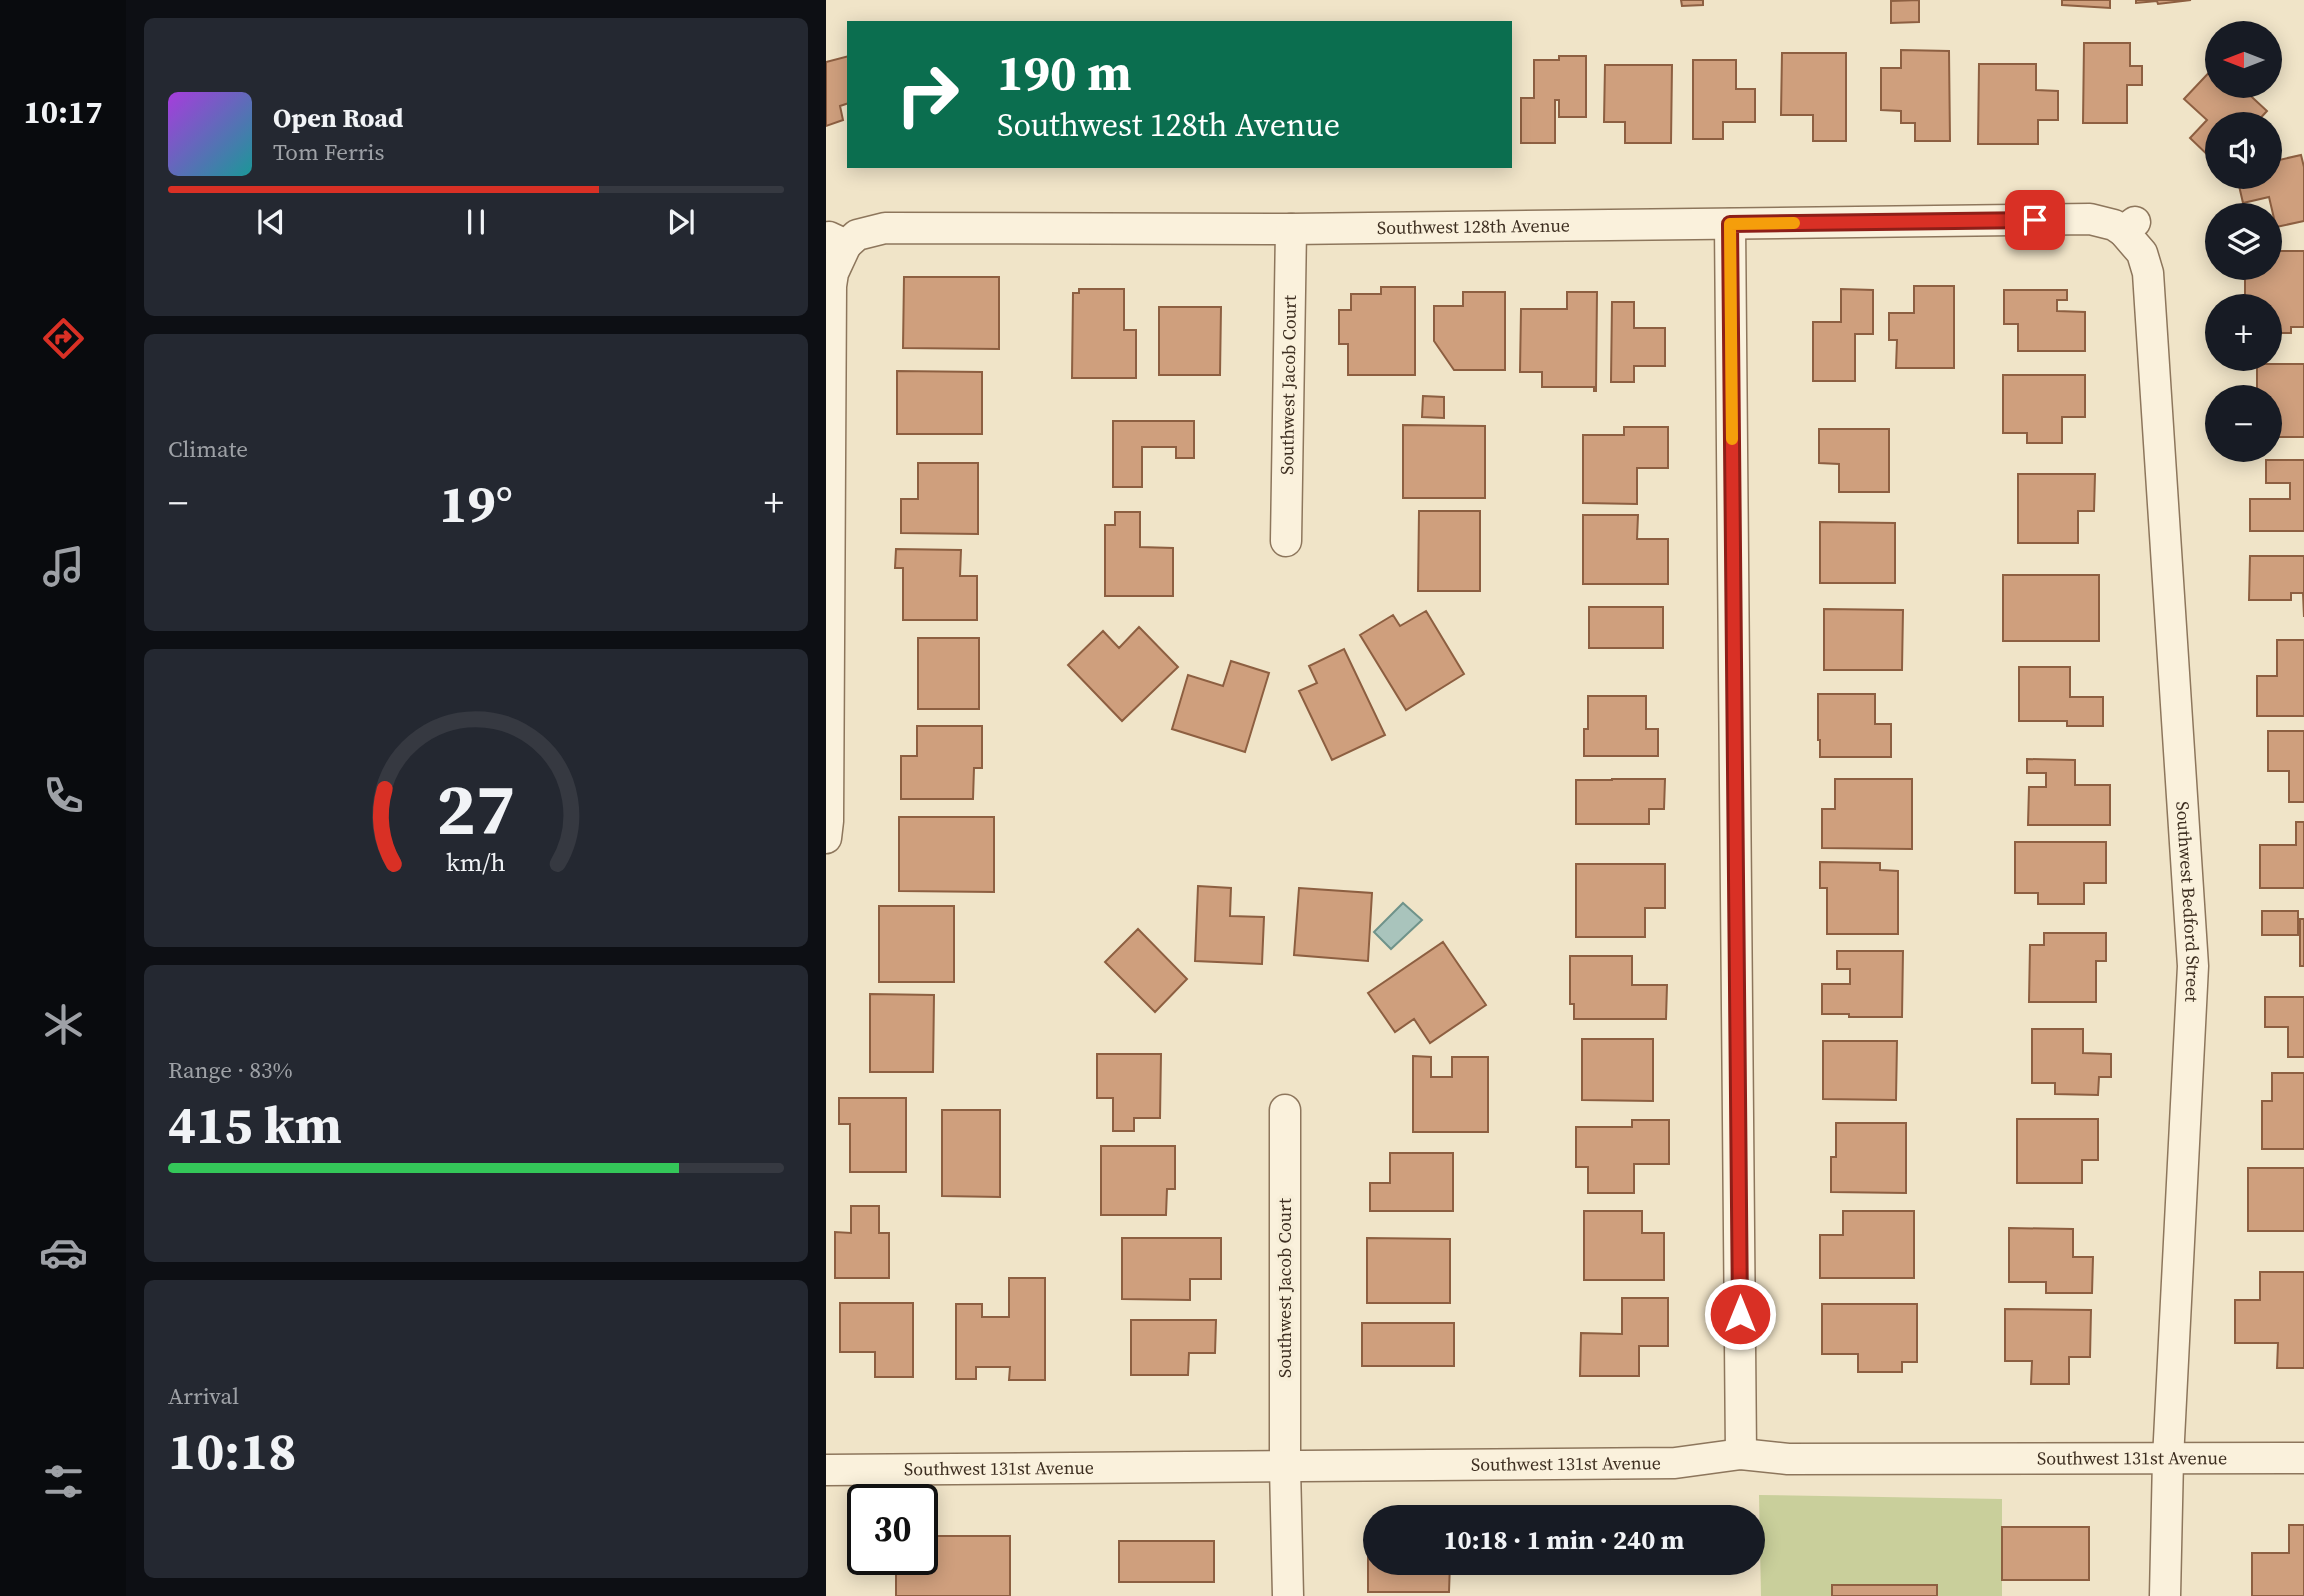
<!DOCTYPE html>
<meta charset="utf-8">
<style>
body{margin:0;font-family:"Source Serif 4",serif;background:#242831;color:#f1f3f6;height:100vh;display:flex;flex-direction:column;font-size:26px;white-space:nowrap}
*{box-sizing:border-box;margin:0}
p{font-size:23px;color:#9ea1a6}
.icon{flex:none;width:38px;height:38px;fill:none;stroke:currentColor;stroke-width:2;stroke-linecap:round;stroke-linejoin:round}
.map{position:relative;flex:1;overflow:hidden}
.side{display:flex;flex-direction:column;gap:18px;padding:18px;background:#0d0f14;width:700px}
.side>*{flex:none}
.hud{position:absolute;left:21px;top:21px;width:665px;height:147px;border-radius:0px;box-shadow:0 4px 18px #0003;background:#0b6e4f;color:#fff;overflow:hidden}
.needle{width:46px;rotate:270deg}
.controls{position:absolute;left:1379px;top:21px;display:grid;gap:14px}
.controls a{display:grid;place-items:center;width:77px;height:77px;border-radius:50%;background:#171b24;box-shadow:0 4px 18px #0003;font-size:35px}
.speed{position:absolute;left:21px;top:1484px;display:flex;gap:14px;font-size:35px;font-weight:700;text-align:center}
.speed>*{display:grid;place-content:center;width:91px;height:91px;border-radius:50%;background:#171b24;box-shadow:0 4px 18px #0003;line-height:1}
.speed .limit{border:4px solid #111;border-radius:10px;background:#fff;color:#111}
.pin{position:absolute;display:grid;place-items:center;width:60px;height:60px;color:#fff;margin:-30px;border-radius:14px;box-shadow:0 4px 10px #0006}
.me{position:absolute;width:77px;margin:-38px;rotate:0deg;stroke-linejoin:round;filter:drop-shadow(0 0 5px #0008)}
.turn{display:flex;align-items:center;gap:24px;height:147px;padding:0 35px;font-size:32px}
.turn .icon{width:91px;height:91px;stroke-width:2.5}
.turn b{display:block;font-size:49px;line-height:60px}
.big{font-size:52px;font-weight:700;line-height:1.1}
.side .card{flex:1;display:flex;flex-direction:column;justify-content:center;gap:10px;min-width:0;padding:0 24px;border-radius:10px;background:#242831}
.side .dial{align-items:center;gap:0}
.dial svg{height:182px;overflow:visible;fill:none;stroke:#363941;stroke-width:7;stroke-linecap:round;text-anchor:middle}
.dial text{fill:#f1f3f6;stroke:none}
.song{display:flex;align-items:center;gap:21px}
.cover{width:84px;height:84px;border-radius:10px;background:linear-gradient(135deg,hsl(280 70% 55%),hsl(180 70% 35%))}
.played{height:7px;border-radius:4px;background:linear-gradient(90deg,#d93025 70%,#363941 70%)}
.keys{display:flex;justify-content:space-around;direction:ltr}
.heat{display:flex;justify-content:space-between;align-items:center;font-size:38px;direction:ltr}
.charge{height:10px;border-radius:5px;background:linear-gradient(90deg,#34c759 83%,#363941 0)}
.trip{position:absolute;left:537px;top:1505px;width:402px;height:70px;border-radius:35px;background:#171b24;box-shadow:0 4px 18px #0003;font-weight:700;line-height:70px;text-align:center}
main{display:flex;flex:1;min-height:0}
.dock{display:flex;flex-direction:column;width:126px;justify-content:space-around;align-items:center;background:#090b0e;color:#9ea1a6}
.dock .icon{width:49px;height:49px}
.dock .active{color:#d93025}
.dock b{font-size:32px;color:#f1f3f6}
.map>svg:first-child{display:block}
</style>
<main>
<nav class="dock">
<b>10:17</b>
<svg class="icon active" aria-label="directions" viewBox="0 0 24 24"><path d="M12 3l9 9-9 9-9-9zM9 14v-3h6M13 9l2 2-2 2"/></svg>
<svg class="icon" aria-label="music" viewBox="0 0 24 24"><path d="M9 18V5l10-2v13"/><circle cx="6" cy="18" r="3"/><circle cx="16" cy="16" r="3"/></svg>
<svg class="icon" aria-label="phone" viewBox="0 0 24 24"><path d="M5 4h4l2 5-3 2q2 4 5 5l2-3 5 2v4C11 20 4 13 5 4z"/></svg>
<svg class="icon" aria-label="climate" viewBox="0 0 24 24"><path d="M12 3v18M4 7l16 10M4 17L20 7"/></svg>
<svg class="icon" aria-label="car" viewBox="0 0 24 24"><path d="M5 17H2v-5l4-1 3-4h7l3 4 3 1v5h-3M9 17h6M6 11h13"/><circle cx="7" cy="17" r="2"/><circle cx="17" cy="17" r="2"/></svg>
<svg class="icon" aria-label="filters" viewBox="0 0 24 24"><path d="M4 7h16M4 17h16"/><circle cx="9" cy="7" r="2"/><circle cx="15" cy="17" r="2"/></svg>
</nav>
<section class="side">
<div class="card">
<div class="song"><i class="cover"></i><div><b>Open Road</b><p>Tom Ferris</p></div></div>
<div class="played"></div>
<div class="keys"><svg class="icon" aria-label="previous" viewBox="0 0 24 24"><path d="M18 5L8 12l10 7zM5 5v14"/></svg><svg class="icon" aria-label="pause" viewBox="0 0 24 24"><path d="M8 5v14M16 5v14"/></svg><svg class="icon" aria-label="next" viewBox="0 0 24 24"><path d="M6 5l10 7-10 7zM19 5v14"/></svg></div>
</div>
<div class="card"><p>Climate</p>
<div class="heat"><a>−</a><b class="big">19°</b><a>+</a></div>
</div>
<div class="card dial"><svg viewBox="0 0 100 80">
<path d="M14 69A42 42 0 1 1 86 69"/>
<path d="M14 69A42 42 0 0 1 10 36" stroke="#d93025"/>
<text x="50" y="56" font-size="32" font-weight="700">27</text>
<text x="50" y="72" font-size="11">km/h</text>
</svg></div>
<div class="card"><p>Range · 83%</p><b class="big">415 km</b><div class="charge"></div></div>
<div class="card"><p>Arrival</p><b class="big">10:18</b></div>
</section>
<div class="map">
<svg width="1478" height="1596" viewBox="0 0 1478 1596">
<rect width="100%" height="100%" fill="#f0e4c8"/>
<!-- green -->
<path fill="#c9cf9b" d="M 933,1495 L 1176,1499 L 1176,1596 L 935,1596 Z"/>
<!-- water -->
<path fill="#a9c4bc" stroke="#6f938a" stroke-width="2" d="M 577,903 L 596,920 L 565,949 L 548,932 Z"/>
<!-- building -->
<path fill="#cf9f7d" stroke="#8d5f41" stroke-width="2" d="M 855,0 L 877,0 L 877,5 L 856,6 Z
M 1093,0 L 1093,22 L 1065,23 L 1065,1 Z
M 1236,0 L 1284,0 L 1284,8 L 1236,5 Z
M 1310,0 L 1365,0 L 1332,4 L 1331,1 L 1310,3 Z
M 1258,43 L 1304,43 L 1304,66 L 1316,66 L 1316,85 L 1301,85 L 1301,123 L 1257,123 Z
M 1075,50 L 1123,51 L 1124,141 L 1089,141 L 1089,123 L 1075,123 L 1075,111 L 1055,110 L 1055,68 L 1075,68 Z
M 956,53 L 1020,53 L 1020,141 L 987,141 L 987,115 L 955,115 Z
M 23,56 L 23,103 L 14,106 L 17,120 L 0,126 L 0,62 Z
M 733,56 L 760,56 L 760,117 L 733,117 L 733,100 L 729,100 L 729,143 L 695,143 L 695,98 L 708,98 L 708,60 L 733,60 Z
M 867,60 L 910,60 L 910,89 L 929,89 L 929,122 L 897,122 L 897,139 L 867,139 Z
M 1153,64 L 1210,64 L 1210,90 L 1232,91 L 1232,120 L 1212,120 L 1212,144 L 1152,144 Z
M 1391,64 L 1391,86 L 1414,86 L 1441,111 L 1429,124 L 1391,124 L 1391,164 L 1364,138 L 1381,120 L 1358,99 Z
M 779,65 L 846,65 L 845,143 L 799,143 L 799,122 L 778,122 Z
M 1475,155 L 1478,167 L 1478,221 L 1450,227 L 1443,197 L 1417,203 L 1411,177 L 1444,177 L 1444,162 Z
M 1444,251 L 1478,251 L 1478,327 L 1465,327 L 1465,333 L 1447,333 L 1447,346 L 1444,346 L 1444,306 L 1409,306 L 1409,298 L 1419,298 L 1419,268 L 1444,268 Z
M 78,277 L 173,277 L 173,349 L 77,348 Z
M 1088,286 L 1128,286 L 1128,368 L 1070,368 L 1071,340 L 1063,340 L 1063,313 L 1088,313 Z
M 555,287 L 589,287 L 589,375 L 522,375 L 522,344 L 513,344 L 513,310 L 525,310 L 525,294 L 555,294 Z
M 253,289 L 298,289 L 298,330 L 310,330 L 310,378 L 246,378 L 247,293 L 253,293 Z
M 1015,289 L 1047,290 L 1047,334 L 1029,334 L 1029,381 L 987,381 L 987,322 L 1015,322 Z
M 1178,290 L 1241,290 L 1241,300 L 1231,300 L 1231,311 L 1259,312 L 1259,351 L 1192,351 L 1192,324 L 1178,324 Z
M 637,292 L 679,292 L 679,370 L 628,370 L 608,341 L 608,306 L 637,306 Z
M 741,292 L 771,292 L 770,391 L 768,391 L 768,387 L 716,387 L 716,372 L 694,372 L 695,309 L 741,309 Z
M 786,302 L 808,302 L 808,328 L 839,328 L 839,366 L 808,366 L 808,382 L 785,382 Z
M 333,307 L 395,307 L 394,375 L 333,375 Z
M 1431,364 L 1478,364 L 1478,437 L 1444,437 L 1444,397 L 1415,397 L 1415,391 L 1431,391 Z
M 71,371 L 156,372 L 156,434 L 71,434 Z
M 1177,375 L 1259,375 L 1259,417 L 1236,417 L 1236,443 L 1201,443 L 1201,433 L 1177,433 Z
M 597,396 L 618,397 L 618,418 L 596,417 Z
M 287,421 L 368,421 L 368,458 L 350,458 L 350,447 L 316,447 L 316,487 L 287,487 Z
M 577,425 L 659,426 L 659,498 L 577,498 Z
M 798,427 L 842,427 L 842,468 L 811,468 L 811,504 L 757,503 L 757,435 L 798,435 Z
M 993,429 L 1063,429 L 1063,492 L 1013,492 L 1013,464 L 993,463 Z
M 1440,460 L 1478,460 L 1478,531 L 1424,531 L 1424,499 L 1464,499 L 1464,483 L 1440,483 Z
M 92,463 L 152,463 L 152,534 L 75,533 L 75,499 L 92,499 Z
M 1192,474 L 1269,474 L 1268,511 L 1252,511 L 1252,543 L 1192,543 Z
M 593,511 L 654,511 L 654,591 L 592,591 Z
M 289,512 L 314,512 L 314,547 L 347,548 L 347,596 L 279,596 L 279,525 L 289,525 Z
M 757,515 L 812,515 L 811,539 L 842,539 L 842,584 L 757,584 Z
M 994,522 L 1069,523 L 1069,583 L 994,583 Z
M 70,549 L 135,550 L 134,576 L 151,576 L 151,620 L 77,620 L 77,568 L 69,568 Z
M 1424,556 L 1478,556 L 1478,617 L 1477,593 L 1465,593 L 1465,600 L 1423,600 Z
M 1177,575 L 1273,575 L 1273,641 L 1177,641 Z
M 763,607 L 837,607 L 837,648 L 763,648 Z
M 998,609 L 1077,610 L 1076,670 L 998,670 Z
M 600,611 L 638,674 L 580,710 L 534,635 L 567,615 L 574,626 Z
M 313,627 L 352,667 L 296,721 L 242,665 L 277,631 L 293,648 Z
M 92,638 L 153,638 L 153,709 L 92,709 Z
M 1451,640 L 1478,640 L 1478,716 L 1431,716 L 1431,676 L 1451,676 Z
M 518,649 L 559,735 L 506,760 L 473,691 L 491,683 L 483,666 Z
M 405,661 L 443,673 L 419,752 L 346,729 L 362,675 L 397,686 Z
M 1193,667 L 1244,667 L 1244,697 L 1277,697 L 1277,726 L 1241,726 L 1241,721 L 1193,721 Z
M 992,694 L 1049,694 L 1049,724 L 1065,724 L 1065,757 L 994,757 L 994,740 L 992,740 Z
M 762,696 L 820,696 L 820,729 L 832,729 L 832,756 L 758,756 L 758,729 L 762,729 Z
M 91,726 L 156,726 L 156,768 L 148,768 L 147,799 L 75,799 L 75,756 L 91,756 Z
M 1442,731 L 1478,731 L 1478,802 L 1463,802 L 1463,771 L 1442,771 Z
M 1201,759 L 1249,760 L 1249,785 L 1284,785 L 1284,825 L 1202,825 L 1203,787 L 1220,787 L 1220,773 L 1201,773 Z
M 786,779 L 839,779 L 838,809 L 823,809 L 823,824 L 750,824 L 750,780 L 786,780 Z
M 1009,779 L 1086,779 L 1086,849 L 996,848 L 996,809 L 1009,809 Z
M 73,817 L 168,817 L 168,892 L 73,891 Z
M 1470,822 L 1478,822 L 1478,888 L 1434,888 L 1434,845 L 1470,845 Z
M 1189,842 L 1280,842 L 1280,883 L 1258,883 L 1258,904 L 1212,904 L 1212,893 L 1189,893 Z
M 994,862 L 1054,863 L 1054,870 L 1072,871 L 1072,934 L 1001,934 L 1001,888 L 994,888 Z
M 750,864 L 839,864 L 839,908 L 819,908 L 819,937 L 750,937 Z
M 372,886 L 405,888 L 404,916 L 438,917 L 436,964 L 369,961 Z
M 473,888 L 546,893 L 542,961 L 468,955 Z
M 53,906 L 128,906 L 128,982 L 53,982 Z
M 1436,911 L 1472,911 L 1472,935 L 1436,935 Z
M 1474,919 L 1478,919 L 1478,966 L 1474,966 Z
M 312,929 L 361,979 L 329,1012 L 279,962 Z
M 1218,933 L 1280,933 L 1280,961 L 1270,961 L 1270,1002 L 1203,1002 L 1204,945 L 1218,945 Z
M 617,942 L 660,1005 L 604,1043 L 588,1019 L 569,1032 L 542,993 Z
M 1011,951 L 1077,951 L 1076,1017 L 1023,1017 L 1023,1014 L 996,1014 L 996,984 L 1024,984 L 1024,969 L 1011,969 Z
M 744,956 L 806,956 L 806,985 L 841,985 L 840,1019 L 748,1019 L 748,1004 L 744,1004 Z
M 44,994 L 108,995 L 107,1072 L 44,1072 Z
M 1439,997 L 1478,997 L 1478,1057 L 1462,1057 L 1462,1027 L 1439,1027 Z
M 1206,1029 L 1257,1029 L 1257,1053 L 1285,1054 L 1285,1077 L 1273,1077 L 1272,1095 L 1229,1094 L 1229,1083 L 1206,1083 Z
M 756,1039 L 827,1039 L 827,1101 L 756,1100 Z
M 997,1041 L 1071,1041 L 1070,1100 L 997,1099 Z
M 271,1054 L 335,1054 L 334,1118 L 308,1118 L 308,1131 L 287,1131 L 287,1098 L 271,1098 Z
M 587,1056 L 605,1057 L 605,1077 L 626,1077 L 626,1057 L 662,1057 L 662,1132 L 587,1132 Z
M 1446,1073 L 1478,1073 L 1478,1149 L 1436,1149 L 1436,1101 L 1446,1101 Z
M 13,1098 L 80,1098 L 80,1172 L 24,1172 L 24,1124 L 13,1124 Z
M 116,1110 L 174,1110 L 174,1197 L 116,1196 Z
M 1191,1119 L 1272,1119 L 1272,1160 L 1256,1160 L 1256,1183 L 1191,1183 Z
M 806,1120 L 843,1120 L 843,1164 L 808,1164 L 808,1193 L 762,1193 L 762,1167 L 750,1167 L 750,1127 L 806,1127 Z
M 1010,1123 L 1080,1123 L 1080,1193 L 1005,1192 L 1005,1157 L 1010,1157 Z
M 275,1146 L 349,1146 L 349,1189 L 341,1189 L 340,1215 L 275,1215 Z
M 564,1153 L 627,1153 L 627,1211 L 544,1211 L 544,1183 L 564,1183 Z
M 1422,1168 L 1478,1168 L 1478,1231 L 1422,1231 Z
M 25,1206 L 53,1206 L 53,1233 L 63,1233 L 63,1278 L 9,1278 L 9,1232 L 25,1233 Z
M 758,1211 L 816,1211 L 816,1233 L 838,1233 L 838,1280 L 758,1280 Z
M 1017,1211 L 1088,1211 L 1088,1278 L 994,1278 L 994,1235 L 1017,1235 Z
M 1183,1228 L 1247,1229 L 1247,1257 L 1267,1257 L 1266,1293 L 1220,1293 L 1220,1282 L 1183,1282 Z
M 296,1238 L 395,1238 L 395,1279 L 364,1279 L 364,1300 L 296,1299 Z
M 541,1238 L 624,1239 L 624,1303 L 541,1303 Z
M 1434,1272 L 1478,1272 L 1478,1368 L 1451,1368 L 1452,1343 L 1409,1343 L 1409,1300 L 1434,1300 Z
M 183,1278 L 219,1278 L 219,1380 L 183,1380 L 184,1367 L 150,1367 L 150,1379 L 130,1379 L 130,1304 L 156,1304 L 156,1317 L 183,1317 Z
M 796,1298 L 842,1298 L 842,1346 L 813,1346 L 813,1376 L 754,1376 L 755,1333 L 796,1334 Z
M 14,1303 L 87,1303 L 87,1377 L 49,1377 L 49,1352 L 14,1352 Z
M 996,1304 L 1091,1304 L 1091,1362 L 1076,1362 L 1076,1372 L 1032,1372 L 1032,1354 L 996,1354 Z
M 1179,1309 L 1265,1310 L 1264,1357 L 1243,1357 L 1243,1384 L 1205,1384 L 1206,1361 L 1179,1361 Z
M 305,1320 L 390,1320 L 389,1353 L 363,1353 L 362,1375 L 305,1375 Z
M 536,1323 L 628,1323 L 628,1366 L 536,1366 Z
M 1463,1525 L 1478,1525 L 1478,1596 L 1426,1596 L 1426,1553 L 1463,1553 Z
M 542,1527 L 550,1527 L 550,1563 L 624,1563 L 623,1592 L 542,1592 Z
M 1176,1527 L 1263,1527 L 1263,1580 L 1176,1580 Z
M 96,1536 L 184,1536 L 184,1596 L 70,1596 L 70,1559 L 96,1559 Z
M 293,1541 L 388,1541 L 388,1582 L 293,1582 Z
M 1006,1585 L 1111,1585 L 1111,1596 L 1006,1596 Z"/>
<g fill="none" stroke-linecap="round" stroke-linejoin="round">
<!-- street casing -->
<g stroke="#8d765c" stroke-width="33">
<g id="street">
<path id="s1" d="M 1309,222 L 1297,231 L 1316,253 L 1322,273 L 1367,966 L 1342,1459 L 1339,1596"/>
<path d="M 904,224 L 915,1454"/>
<path id="s2" d="M 3,237 L 20,245 L 31,235 L 59,228 L 465,229 L 1264,219 L 1288,225 L 1297,231"/>
<path id="s3" d="M 460,541 L 465,229"/>
<path d="M 0,838 L 2,821 L 5,286 L 7,273 L 20,245"/>
<path d="M 459,1110 L 459,1467 L 462,1596"/>
<path id="s4" d="M 0,1470 L 849,1463 L 915,1454 L 962,1459 L 1478,1458"/>
</g>
</g>
<!-- street -->
<use href="#street" stroke="#faf1dc" stroke-width="30"/>
</g>
<g fill="none" stroke-linecap="round" stroke-linejoin="round">
<!-- route casing -->
<g stroke="#8d1f18" stroke-width="18">
<path id="route" d="M 914,1314 L 904,224 L 1209,220"/>
</g>
<!-- route -->
<use href="#route" stroke="#d93025" stroke-width="12"/>
<!-- slow -->
<path stroke="#f59e0b" stroke-width="12" d="M 906,439 L 904,224 L 968,223"/>
</g>
<g text-anchor="middle" stroke-width="7" stroke-linejoin="round" paint-order="stroke">
<!-- street labels -->
<g font-size="18" fill="#3d2e20" stroke="#f7eed8">
<text dy="6" stroke="none"><textPath href="#s2" startOffset="651">Southwest 128th Avenue</textPath></text>
<text dy="6" stroke="none"><textPath href="#s3" startOffset="156">Southwest Jacob Court</textPath></text>
<text dy="6" stroke="none"><textPath href="#s1" startOffset="695">Southwest Bedford Street</textPath></text>
<text transform="translate(459 1288) rotate(-90)" y="6">Southwest Jacob Court</text>
<text dy="6" stroke="none"><textPath href="#s4" startOffset="1307">Southwest 131st Avenue</textPath></text>
<text dy="6" stroke="none"><textPath href="#s4" startOffset="740">Southwest 131st Avenue</textPath></text>
<text dy="6" stroke="none"><textPath href="#s4" startOffset="173">Southwest 131st Avenue</textPath></text>
</g>
</g>
</svg>
<div class="controls">
<a><svg class="needle" viewBox="-14 -14 28 28"><path d="M0-13l5 13h-10z" fill="#e53935"/><path d="M0 13l5-13h-10z" fill="#9ea1a6"/></svg></a>
<a><svg class="icon" aria-label="sound" viewBox="0 0 24 24"><path d="M4 9h4l5-4v14l-5-4H4zM17 9q2 3 0 6"/></svg></a>
<a><svg class="icon" aria-label="layers" viewBox="0 0 24 24"><path d="M12 4l9 5-9 5-9-5zM3 14l9 5 9-5"/></svg></a>
<a>+</a>
<a>−</a>
</div>
<div class="speed"><div class="limit">30</div></div>
<div class="pin" style="left:1209px;top:220px;background:#d93025"><svg class="icon" aria-label="arrive" viewBox="0 0 24 24"><path d="M6 21V4h12l-3 4 3 4H6"/></svg></div>
<svg class="me" style="left:914px;top:1314px" viewBox="-20 -20 40 40"><circle r="17" fill="#d93025" stroke="#fff" stroke-width="3"/><path d="M0-11L8 9 0 5-8 9z" fill="#fff"/></svg>
<div class="trip">10:18 · 1 min · 240 m</div>
<div class="hud">
<div class="turn"><svg class="icon" aria-label="right" viewBox="0 0 24 24"><path d="M7 20v-9h11M14 6l5 5-5 5"/></svg><div><b>190 m</b>Southwest 128th Avenue</div></div>
</div>
</div>
</main>
